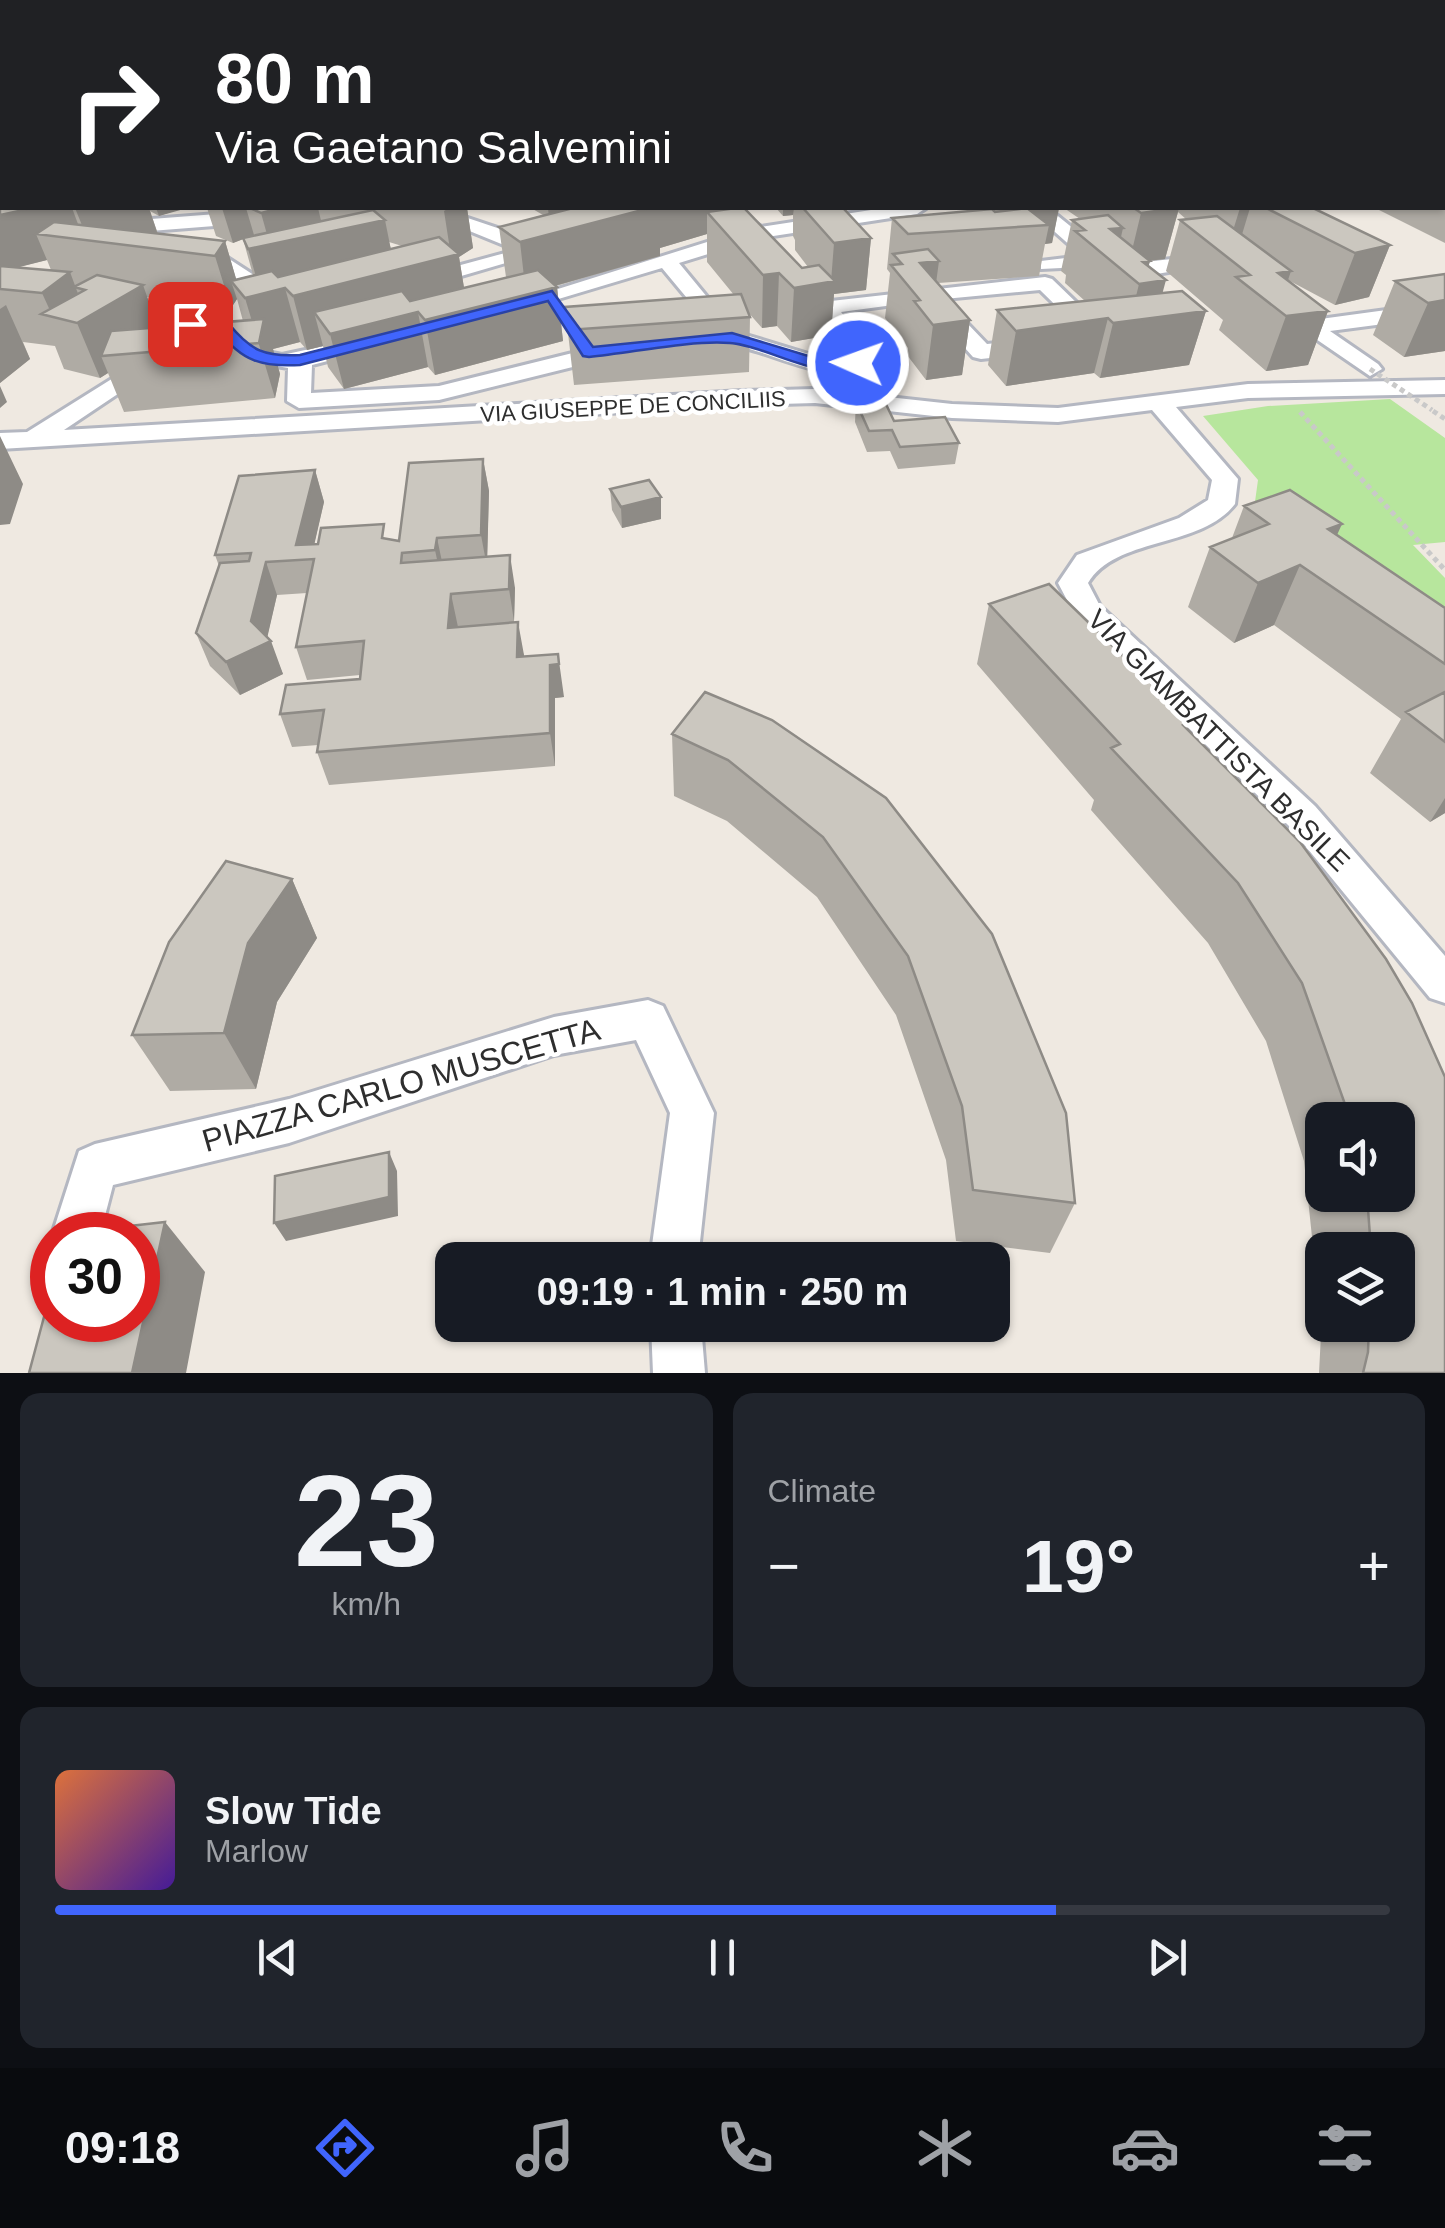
<!DOCTYPE html>
<meta charset="utf-8">
<style>
body{margin:0;font-family:Arial,sans-serif;background:#20242c;color:#f1f3f6;height:100vh;display:flex;flex-direction:column;font-size:38px;white-space:nowrap}
*{box-sizing:border-box;margin:0}
p{font-size:32px;color:#9ea1a6}
.icon{flex:none;width:55px;height:55px;fill:none;stroke:currentColor;stroke-width:2;stroke-linecap:round;stroke-linejoin:round}
.map{position:relative;height:1373px;overflow:hidden}
.sheet{display:flex;flex-direction:column;gap:20px;padding:20px;background:#0d0f14;flex:1}
.sheet>*{flex:none}
.banner{position:absolute;left:0px;top:0px;width:1445px;height:210px;box-shadow:0 2px 8px #0004;background:#202124;color:#fff;overflow:hidden}
.tools{position:absolute;left:1305px;top:1102px;display:grid;gap:20px}
.tools a{display:grid;place-items:center;width:110px;height:110px;border-radius:20px;background:#171b24;box-shadow:0 2px 8px #0004;font-size:50px}
.speed{position:absolute;left:30px;top:1212px;display:flex;gap:20px;font-size:50px;font-weight:700;text-align:center}
.speed>*{display:grid;place-content:center;width:130px;height:130px;border-radius:50%;background:#171b24;box-shadow:0 2px 8px #0004;line-height:1}
.speed .limit{border:15px solid #d22;background:#fff;color:#111}
.pin{position:absolute;display:grid;place-items:center;width:85px;height:85px;color:#fff;margin:-42px;border-radius:20px;box-shadow:0 5px 15px #0006}
.me{position:absolute;width:110px;margin:-55px;rotate:272deg;stroke-linejoin:round;filter:drop-shadow(0 0 8px #0008)}
.turn{display:flex;align-items:center;gap:35px;height:210px;padding:0 50px;font-size:45px}
.turn .icon{width:130px;height:130px;stroke-width:2.5}
.turn b{display:block;font-size:70px;line-height:85px}
.big{font-size:75px;font-weight:600;line-height:1.1}
.sheet .card{flex:1;display:flex;flex-direction:column;justify-content:center;gap:15px;min-width:0;padding:0 35px;border-radius:20px;background:#20242c}
.sheet .dial{align-items:center;gap:0}
.dial b{font-size:130px;line-height:1}
.song{display:flex;align-items:center;gap:30px}
.cover{width:120px;height:120px;border-radius:15px;background:linear-gradient(135deg,hsl(20 70% 55%),hsl(260 70% 35%))}
.played{height:10px;border-radius:5px;background:linear-gradient(90deg,#4065fd 75%,#363941 75%)}
.keys{display:flex;justify-content:space-around;direction:ltr}
.heat{display:flex;justify-content:space-between;align-items:center;font-size:55px;direction:ltr}
.sheet .tiles{flex:1;display:grid;gap:20px;grid-template-columns:1fr 1fr}
.card:last-child{grid-column:span 2}
.trip{position:absolute;left:435px;top:1242px;width:575px;height:100px;border-radius:20px;background:#171b24;box-shadow:0 2px 8px #0004;font-weight:600;line-height:100px;text-align:center}
.menu{display:flex;height:160px;justify-content:space-around;align-items:center;background:#090b0e;color:#9ea1a6}
.menu .icon{width:70px;height:70px}
.menu .active{color:#4065fd}
.menu b{font-size:45px;color:#f1f3f6}
.map>svg:first-child{display:block}
</style>
<div class="map">
<svg width="1445" height="1373" viewBox="0 0 1445 1373">
<rect width="100%" height="100%" fill="#efe9e1"/>
<!-- green -->
<path fill="#b7e69d" d="M 1390,399 L 1445,438 L 1445,542 L 1413,545 L 1445,578 L 1445,638 L 1254,509 L 1258,480 L 1203,416 L 1268,406 Z"/>
<g fill="none" stroke-linecap="round" stroke-linejoin="round">
<!-- street casing -->
<g stroke="#b4b7c1" stroke-width="6">
<path id="street" d="M 373,0 L 394,0 L 395,2 L 374,2 Z
M 0,165 L 2,165 L 2,175 L 0,175 Z
M 295,208 L 325,208 L 292,220 L 112,234 L 102,228 L 112,222 Z
M 413,208 L 438,208 L 557,248 L 427,286 L 413,286 L 413,278 L 516,250 Z
M 714,208 L 734,208 L 761,227 L 884,208 L 926,208 L 917,214 L 760,238 L 679,263 L 736,332 L 815,356 L 845,356 L 842,340 L 793,283 L 803,277 L 831,301 L 1045,277 L 1052,279 L 1108,333 L 1105,338 L 1089,338 L 1040,290 L 944,299 L 987,344 L 1035,339 L 1046,346 L 1035,353 L 981,359 L 973,357 L 923,301 L 841,312 L 864,339 L 870,363 C 840,393 764,347 730,345 C 719,344 710,349 698,346 L 698,336 L 716,333 L 662,268 L 515,312 L 504,306 L 742,231 Z
M 1028,208 L 1048,208 C 1119,265 1117,269 1209,253 L 1219,259 L 1209,265 L 1145,276 L 1102,266 L 1041,269 L 1041,261 L 1082,256 Z
M 189,242 L 203,242 L 263,281 L 253,287 L 211,285 L 211,277 L 228,275 L 189,250 Z
M 1445,302 L 1445,316 L 1330,331 L 1378,364 L 1382,369 L 1370,376 L 1275,311 L 1286,304 L 1313,320 Z
M 115,309 L 223,320 L 234,327 L 208,341 L 200,339 L 199,331 L 107,321 L 104,316 Z
M 366,337 L 374,339 L 374,349 L 312,365 L 311,393 L 439,386 L 613,343 L 624,350 L 621,355 L 439,400 L 299,408 L 287,401 L 288,368 L 242,360 L 226,345 L 237,338 L 258,350 L 282,355 Z
M 150,355 L 162,362 L 158,367 L 64,430 L 742,391 L 815,389 L 952,404 L 1058,408 L 1248,384 L 1445,380 L 1445,394 L 1248,398 L 1176,407 L 1238,479 L 1235,504 C 1200,549 1117,536 1088,583 L 1100,606 L 1315,806 L 1445,956 L 1445,1003 L 1430,998 L 1289,826 L 1077,619 L 1058,583 L 1077,555 L 1179,518 L 1208,500 L 1212,480 L 1152,410 L 1058,422 L 952,418 L 815,403 L 742,405 L 0,449 L 0,433 L 27,432 Z
M 648,1000 L 663,1006 L 714,1113 L 698,1260 L 650,1260 L 670,1113 L 636,1040 L 554,1055 L 289,1143 L 113,1185 L 100,1235 L 52,1235 L 79,1151 L 95,1144 L 289,1099 L 554,1017 Z
M 651,1325 L 701,1325 L 705,1373 L 653,1373 Z"/>
</g>
<!-- secondary casing -->
<g stroke="#b4b7c1" stroke-width="50">
<path id="secondary" d="M 624,2 L 640,0
M 0,145 L 2,144"/>
</g>
<!-- path -->
<path stroke="#c9c9c9" stroke-width="5" stroke-dasharray="5 4" stroke-linecap="butt" d="M 1433,411 L 1445,419
M 1300,412 L 1445,570"/>
<!-- street -->
<use href="#street" fill="#fff" fill-rule="evenodd"/>
<!-- secondary -->
<use href="#secondary" stroke="#fff" stroke-width="45"/>
<!-- path-bridge -->
<path stroke="#c9c9c9" stroke-width="5" stroke-dasharray="5 4" stroke-linecap="butt" d="M 1370,369 L 1432,410"/>
</g>
<!-- wall -->
<path fill="#afaba4" fill-rule="evenodd" d="M 416,0 L 539,0 L 529,2 L 421,2 L 422,2 Z
M 1365,0 L 1433,0 L 1432,2 L 1364,2 Z
M 1442,40 L 1445,41 L 1445,243 L 1375,208 L 1442,208 Z
M 0,202 L 2,208 L 183,208 L 159,216 L 150,211 L 158,234 L 225,241 L 236,279 L 253,275 L 243,239 L 233,243 L 216,236 L 207,208 L 467,208 L 473,248 L 459,257 L 464,288 L 506,277 L 499,227 L 543,215 L 531,208 L 722,208 L 722,210 L 802,268 L 808,267 L 795,250 L 795,240 L 793,236 L 793,215 L 783,216 L 776,208 L 859,208 L 845,209 L 871,238 L 866,290 L 834,294 L 831,335 L 791,342 L 777,326 L 762,328 L 747,311 L 750,317 L 749,372 L 574,385 L 565,307 L 734,295 L 707,262 L 707,234 L 660,248 L 660,256 L 556,286 L 557,287 L 563,341 L 435,375 L 428,367 L 344,389 L 328,367 L 323,346 L 307,350 L 300,342 L 273,349 L 280,374 L 275,398 L 124,412 L 108,373 L 100,378 L 64,369 L 55,346 L 23,342 L 30,359 L 0,383 ZM 389,242 L 402,246 L 391,249 ZM 47,260 L 51,270 L 18,267 ZM 147,297 L 231,308 L 237,299 L 243,321 L 158,328 Z
M 968,208 L 1059,208 L 1052,243 L 1045,244 L 1039,276 L 938,283 L 970,320 L 962,375 L 926,380 L 907,355 L 908,348 L 885,318 L 890,273 L 887,269 L 892,218 L 971,211 Z
M 1064,208 L 1313,208 L 1390,245 L 1369,297 L 1335,305 L 1288,280 L 1328,311 L 1308,365 L 1266,371 L 1219,330 L 1223,320 L 1166,271 L 1180,220 L 1187,220 L 1178,212 L 1165,259 L 1150,261 L 1148,266 L 1163,293 L 1206,311 L 1189,365 L 1100,378 L 1094,373 L 1006,386 L 988,365 L 997,310 L 1085,301 L 1065,283 L 1066,275 L 1061,271 L 1072,220 L 1080,219 Z
M 1445,275 L 1445,351 L 1404,357 L 1373,335 L 1395,281 Z
M 856,402 L 894,421 L 959,443 L 955,464 L 898,469 L 890,451 L 867,452 L 855,422 Z
M 483,459 L 489,491 L 487,557 L 515,588 L 514,621 L 524,656 L 564,697 L 555,698 L 555,766 L 329,785 L 317,752 L 318,745 L 292,747 L 280,714 L 360,679 L 360,675 L 307,680 L 296,647 L 307,593 L 277,595 L 267,637 L 283,674 L 240,695 L 210,666 L 196,633 L 219,566 L 215,555 L 315,470 L 324,502 L 314,544 L 388,539 L 399,541 Z
M 610,489 L 661,519 L 622,528 L 612,510 Z
M 1244,506 L 1337,535 L 1445,608 L 1445,813 L 1430,822 L 1370,773 L 1401,719 L 1274,625 L 1234,643 L 1188,607 L 1210,547 L 1232,538 Z
M 1049,584 L 1190,721 L 1187,729 L 1300,842 L 1386,959 L 1412,1003 L 1445,1077 L 1445,1373 L 1319,1373 L 1322,1315 L 1322,1325 L 1398,1325 L 1398,1250 L 1322,1250 L 1322,1266 L 1321,1243 L 1312,1237 L 1304,1161 L 1266,1041 L 1208,943 L 1091,810 L 1094,800 L 977,664 L 989,604 ZM 1322,1120 L 1398,1120 L 1398,1195 L 1322,1195 Z
M 772,720 L 1075,1203 L 1050,1253 L 956,1241 L 946,1160 L 896,1015 L 817,897 L 727,821 L 674,796 L 672,734 Z
M 292,879 L 317,938 L 277,1002 L 256,1089 L 170,1091 L 132,1035 Z"/>
<!-- shaded-wall -->
<path fill="#8e8b86" d="M 487,0 L 539,0 L 529,2 L 487,2 Z
M 1126,0 L 1141,0 L 1140,2 L 1123,2 Z
M 0,55 L 2,55 L 2,115 L 0,111 Z
M 1445,123 L 1445,167 L 1442,168 L 1442,124 Z
M 16,208 L 72,208 L 84,240 L 36,234 L 47,260 L 0,272 L 0,215 Z
M 75,208 L 149,208 L 159,238 L 88,240 Z
M 156,208 L 183,208 L 184,209 L 159,216 Z
M 222,208 L 246,208 L 254,235 L 233,243 Z
M 250,208 L 318,208 L 324,233 L 385,220 L 395,270 L 451,256 L 444,211 L 449,208 L 467,208 L 473,248 L 459,257 L 467,306 L 418,312 L 428,367 L 344,389 L 330,334 L 314,312 L 323,346 L 307,350 L 293,296 L 285,288 L 300,342 L 273,349 L 280,374 L 275,398 L 245,298 L 261,294 L 248,249 L 270,245 L 261,213 Z
M 548,208 L 571,208 L 549,219 Z
M 650,208 L 722,208 L 722,228 L 707,212 L 707,234 L 660,248 L 660,256 L 526,294 L 520,242 Z
M 783,208 L 794,208 L 793,215 L 783,216 Z
M 805,208 L 859,208 L 843,209 L 871,238 L 866,290 L 834,294 L 831,335 L 791,342 L 794,288 L 831,282 L 834,243 Z
M 1023,208 L 1059,208 L 1052,243 L 1045,244 L 1049,225 L 1020,227 Z
M 1179,208 L 1165,259 L 1129,263 L 1141,213 Z
M 1240,208 L 1250,208 L 1237,251 L 1226,253 Z
M 1123,228 L 1115,264 L 1110,229 Z
M 225,241 L 240,292 L 231,281 L 237,299 L 231,308 L 215,256 Z
M 1390,245 L 1369,297 L 1335,305 L 1355,253 Z
M 939,261 L 932,313 L 920,263 Z
M 1150,261 L 1144,283 L 1166,280 L 1156,317 L 1206,311 L 1189,365 L 1100,378 L 1113,323 L 1130,321 L 1139,284 L 1143,262 Z
M 1291,271 L 1278,310 L 1278,273 Z
M 70,272 L 87,318 L 143,285 L 162,339 L 101,356 L 108,373 L 100,378 L 77,323 L 53,317 L 42,293 Z
M 779,273 L 777,326 L 762,328 L 763,275 Z
M 557,287 L 563,341 L 435,375 L 425,320 Z
M 1445,300 L 1445,351 L 1404,357 L 1428,303 Z
M 6,305 L 30,359 L 0,383 L 0,309 Z
M 1328,311 L 1308,365 L 1266,371 L 1286,316 Z
M 1108,318 L 1094,373 L 1006,386 L 1016,331 Z
M 970,320 L 962,375 L 926,380 L 933,325 Z
M 0,386 L 7,402 L 0,408 Z
M 0,436 L 23,484 L 10,524 L 0,525 Z
M 483,459 L 489,491 L 487,567 L 481,535 Z
M 315,470 L 324,502 L 311,559 L 296,545 Z
M 661,497 L 661,519 L 622,528 L 621,507 Z
M 1342,524 L 1318,577 L 1328,529 Z
M 437,538 L 444,571 L 442,583 L 435,550 Z
M 510,555 L 515,588 L 514,621 L 509,589 Z
M 266,562 L 277,595 L 266,643 L 271,641 L 283,674 L 240,695 L 226,662 L 251,621 Z
M 1300,565 L 1274,625 L 1234,643 L 1258,583 Z
M 451,594 L 458,627 L 448,628 Z
M 518,622 L 524,655 L 523,690 L 517,657 Z
M 558,654 L 564,697 L 555,698 L 555,766 L 550,733 L 550,665 Z
M 1445,798 L 1445,813 L 1430,822 Z
M 292,879 L 317,938 L 277,1002 L 256,1089 L 224,1033 L 248,943 Z
M 389,1152 L 397,1171 L 398,1216 L 286,1241 L 274,1223 Z
M 165,1222 L 205,1272 L 186,1373 L 132,1373 Z"/>
<!-- building -->
<path fill="#cbc7bf" stroke="#8e8b86" stroke-width="2.5" d="M 430,0 L 450,0 L 453,1 L 421,2 Z
M 1094,0 L 1127,0 L 1123,2 L 1090,2 Z
M 2,39 L 2,55 L 0,55 L 0,40 Z
M 1442,40 L 1445,41 L 1445,65 L 1442,63 Z
M 2,100 L 2,115 L 0,111 L 0,101 Z
M 2,123 L 2,142 L 0,132 L 0,124 Z
M 1442,161 L 1445,162 L 1445,183 L 1442,182 Z
M 0,202 L 2,202 L 2,208 L 33,208 L 0,215 Z
M 250,208 L 281,208 L 261,213 Z
M 573,208 L 650,208 L 520,242 L 499,227 Z
M 736,208 L 744,208 L 802,268 L 819,265 L 835,281 L 794,288 L 779,273 L 763,275 L 707,212 Z
M 803,208 L 843,208 L 871,238 L 834,243 Z
M 1027,208 L 1049,225 L 908,234 L 892,218 L 992,209 L 995,212 Z
M 1134,208 L 1179,208 L 1141,213 Z
M 1266,208 L 1313,208 L 1390,245 L 1355,253 Z
M 373,210 L 385,220 L 248,249 L 243,238 Z
M 1108,215 L 1123,228 L 1110,229 L 1150,261 L 1143,262 L 1166,280 L 1139,284 L 1075,231 L 1085,230 L 1072,220 Z
M 1217,216 L 1291,271 L 1278,273 L 1328,311 L 1286,316 L 1236,277 L 1250,275 L 1180,220 Z
M 54,222 L 225,241 L 215,256 L 36,234 Z
M 439,237 L 459,254 L 293,296 L 285,288 L 245,298 L 231,281 L 272,271 L 278,277 Z
M 928,249 L 939,261 L 920,263 L 970,320 L 933,325 L 914,301 L 920,300 L 891,265 L 902,264 L 893,254 Z
M 0,266 L 70,272 L 42,293 L 0,289 Z
M 538,270 L 557,287 L 425,320 L 418,312 L 330,334 L 314,312 L 402,291 L 410,301 Z
M 1445,274 L 1445,300 L 1428,303 L 1395,281 Z
M 97,275 L 143,285 L 77,323 L 41,314 L 85,290 L 74,287 Z
M 1182,291 L 1206,311 L 1113,323 L 1108,318 L 1016,331 L 997,310 Z
M 741,294 L 750,317 L 568,330 L 565,307 Z
M 264,319 L 259,343 L 101,356 L 111,331 Z
M 884,400 L 894,421 L 945,417 L 959,443 L 900,447 L 892,430 L 869,431 L 856,402 Z
M 483,459 L 481,535 L 437,538 L 435,550 L 402,553 L 401,563 L 510,555 L 509,589 L 451,594 L 448,628 L 518,622 L 517,657 L 558,654 L 559,664 L 550,665 L 550,733 L 317,752 L 324,710 L 280,714 L 286,685 L 360,679 L 364,641 L 296,647 L 314,559 L 266,562 L 251,621 L 271,641 L 226,662 L 196,633 L 220,563 L 249,561 L 251,553 L 215,555 L 239,476 L 315,470 L 296,545 L 318,544 L 321,528 L 384,524 L 382,538 L 399,541 L 409,463 Z
M 649,480 L 661,497 L 621,507 L 610,489 Z
M 1290,490 L 1342,524 L 1328,529 L 1445,608 L 1445,664 L 1300,565 L 1258,583 L 1210,547 L 1269,524 L 1244,506 Z
M 1049,584 L 1190,721 L 1183,725 L 1300,842 L 1386,959 L 1412,1003 L 1445,1077 L 1445,1373 L 1363,1373 L 1368,1352 L 1369,1325 L 1398,1325 L 1398,1250 L 1371,1250 L 1367,1195 L 1398,1195 L 1398,1120 L 1348,1120 L 1346,1107 L 1302,983 L 1238,883 L 1111,748 L 1120,744 L 989,604 Z
M 705,692 L 772,720 L 886,798 L 992,934 L 1066,1113 L 1075,1203 L 973,1190 L 962,1106 L 908,956 L 823,837 L 728,760 L 672,734 Z
M 1445,692 L 1445,742 L 1406,712 Z
M 226,861 L 292,879 L 248,943 L 224,1033 L 132,1035 L 169,942 Z
M 389,1152 L 389,1197 L 274,1223 L 275,1176 Z
M 165,1222 L 132,1373 L 29,1373 L 52,1287 L 52,1320 L 138,1320 L 138,1235 L 67,1235 L 67,1233 Z"/>
<!-- route -->
<path fill="#4065fd" stroke="#2a42a4" stroke-width="2.5" d="M 552,291 L 593,347 L 732,333 L 815,358 L 858,358 L 866,363 C 832,389 767,345 730,343 C 688,340 632,353 589,357 L 583,356 L 548,301 L 300,365 C 263,367 242,362 219,331 L 182,324 L 190,319 L 229,324 C 251,351 265,357 300,355 Z"/>
<g text-anchor="middle" stroke-width="9" stroke-linejoin="round" paint-order="stroke">
<!-- far-street labels -->
<g font-size="22" fill="#2e2e2e" stroke="#fff">
<text transform="translate(633 406) rotate(-3)" y="8">VIA GIUSEPPE DE CONCILIIS</text>
</g>
<!-- street labels -->
<g font-size="28" fill="#2e2e2e" stroke="#fff">
<text transform="translate(1219 740) rotate(45)" y="10">VIA GIAMBATTISTA BASILE</text>
</g>
<!-- near-street labels -->
<g font-size="32" fill="#2e2e2e" stroke="#fff">
<text transform="translate(401 1085) rotate(-16)" y="11">PIAZZA CARLO MUSCETTA</text>
</g>
</g>
</svg>
<div class="tools">
<a><svg class="icon" aria-label="sound" viewBox="0 0 24 24"><path d="M4 9h4l5-4v14l-5-4H4zM17 9q2 3 0 6"/></svg></a>
<a><svg class="icon" aria-label="layers" viewBox="0 0 24 24"><path d="M12 4l9 5-9 5-9-5zM3 14l9 5 9-5"/></svg></a>
</div>
<div class="speed"><div class="limit">30</div></div>
<div class="pin" style="left:190px;top:324px;background:#d93025"><svg class="icon" aria-label="arrive" viewBox="0 0 24 24"><path d="M6 21V4h12l-3 4 3 4H6"/></svg></div>
<svg class="me" style="left:858px;top:363px" viewBox="-20 -20 40 40"><circle r="17" fill="#4065fd" stroke="#fff" stroke-width="3"/><path d="M0-11L8 9 0 5-8 9z" fill="#fff"/></svg>
<div class="trip">09:19 · 1 min · 250 m</div>
<div class="banner">
<div class="turn"><svg class="icon" aria-label="right" viewBox="0 0 24 24"><path d="M7 20v-9h11M14 6l5 5-5 5"/></svg><div><b>80 m</b>Via Gaetano Salvemini</div></div>
</div>
</div>
<section class="sheet">
<div class="tiles">
<div class="card dial"><b>23</b><p>km/h</p></div>
<div class="card"><p>Climate</p>
<div class="heat"><a>−</a><b class="big">19°</b><a>+</a></div>
</div>
<div class="card">
<div class="song"><i class="cover"></i><div><b>Slow Tide</b><p>Marlow</p></div></div>
<div class="played"></div>
<div class="keys"><svg class="icon" aria-label="previous" viewBox="0 0 24 24"><path d="M18 5L8 12l10 7zM5 5v14"/></svg><svg class="icon" aria-label="pause" viewBox="0 0 24 24"><path d="M8 5v14M16 5v14"/></svg><svg class="icon" aria-label="next" viewBox="0 0 24 24"><path d="M6 5l10 7-10 7zM19 5v14"/></svg></div>
</div>
</div>
</section>
<nav class="menu">
<b>09:18</b>
<svg class="icon active" aria-label="directions" viewBox="0 0 24 24"><path d="M12 3l9 9-9 9-9-9zM9 14v-3h6M13 9l2 2-2 2"/></svg>
<svg class="icon" aria-label="music" viewBox="0 0 24 24"><path d="M9 18V5l10-2v13"/><circle cx="6" cy="18" r="3"/><circle cx="16" cy="16" r="3"/></svg>
<svg class="icon" aria-label="phone" viewBox="0 0 24 24"><path d="M5 4h4l2 5-3 2q2 4 5 5l2-3 5 2v4C11 20 4 13 5 4z"/></svg>
<svg class="icon" aria-label="climate" viewBox="0 0 24 24"><path d="M12 3v18M4 7l16 10M4 17L20 7"/></svg>
<svg class="icon" aria-label="car" viewBox="0 0 24 24"><path d="M5 17H2v-5l4-1 3-4h7l3 4 3 1v5h-3M9 17h6M6 11h13"/><circle cx="7" cy="17" r="2"/><circle cx="17" cy="17" r="2"/></svg>
<svg class="icon" aria-label="filters" viewBox="0 0 24 24"><path d="M4 7h16M4 17h16"/><circle cx="9" cy="7" r="2"/><circle cx="15" cy="17" r="2"/></svg>
</nav>
